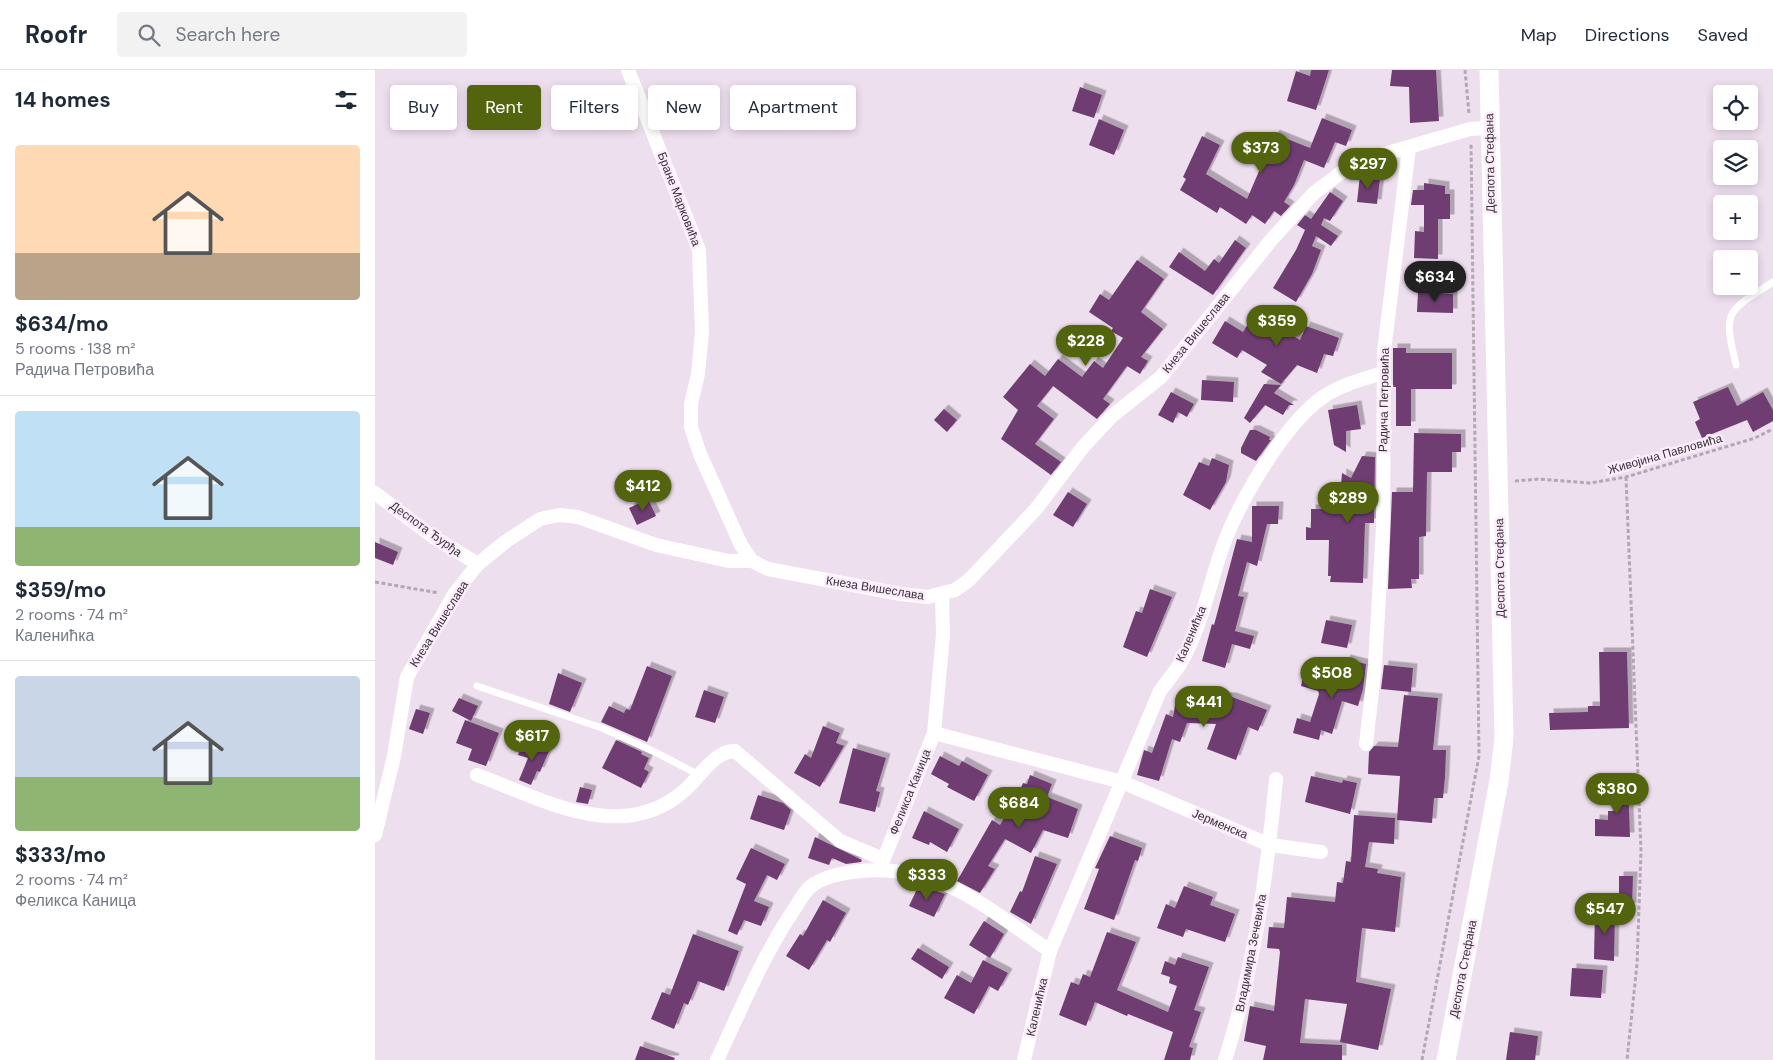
<!DOCTYPE html>
<meta charset="utf-8">
<style>
body{margin:0;font-family:"DM Sans",sans-serif;background:#f2f2f3;color:#1f2937;height:100vh;display:flex;flex-direction:column;font-size:19px;white-space:nowrap}
*{box-sizing:border-box;margin:0}
p{font-size:16px;color:#747a83}
.icon{flex:none;width:28px;height:28px;fill:none;stroke:currentColor;stroke-width:2;stroke-linecap:round;stroke-linejoin:round}
.map{position:relative;flex:1;overflow:hidden}
.details{display:flex;flex-direction:column;background:#fff;width:375px}
.details>*{flex:none}
.banner{position:absolute;left:15px;top:15px;width:475px;height:45px;display:flex;gap:10px}
.tools{position:absolute;left:1338px;top:15px;display:grid;gap:10px}
.tools a{display:grid;place-items:center;width:45px;height:45px;border-radius:5px;background:#fff;box-shadow:0 2px 8px #0003;font-size:25px}
.price{position:absolute;translate:-50% -42px;padding:0 11px;border-radius:18px;background:#52640e;color:#fff;font-size:16px;line-height:32px;filter:drop-shadow(0 1px 2px #0008)}
.price::after{content:'';position:absolute;left:50%;top:30px;width:15px;height:11px;margin-left:-8px;background:inherit;clip-path:polygon(0 0,100% 0,50% 100%)}
.price.active{background:#222;color:#fff}
ul{padding:0;list-style:none}
li{display:grid;align-content:center;gap:10px;height:265px;padding:0 15px}
li+li{border-top:1px solid #e0e1e3}
li span{display:grid;place-items:center;height:155px;border-radius:5px;color:#555}
li>.icon{margin-inline-start:auto}
span .icon{width:90px;height:90px;fill:#fffc;stroke-width:1}
li b{font-size:21px}
h2{display:flex;justify-content:space-between;align-items:center;height:60px;padding:0 15px;font-size:21px}
.pill{padding:0 18px;border-radius:5px;background:#fff;box-shadow:0 2px 8px #0003;font-size:18px;line-height:45px}
.pill.active{background:#52640e;color:#fff}
header{display:flex;align-items:center;gap:30px;box-sizing:border-box;height:70px;padding:0 25px;background:#fff;border-bottom:1px solid #e0e1e3}
header strong{font-size:24px}
nav{display:flex;gap:28px;margin-inline-start:auto;font-size:18px}
.search{width:350px;height:45px;background:#f2f2f3;display:flex;align-items:center;gap:12px;box-sizing:border-box;padding:0 18px;border-radius:5px;color:#747a83;font-size:19px}
main{display:flex;flex:1;min-height:0}
.map>svg:first-child{display:block}
.building{fill:#703c73;filter:url(#shadow)}
.lines{fill:none;stroke-linecap:round;stroke-linejoin:round}
.path{stroke:#b3a7b3;stroke-width:3;stroke-dasharray:4 2.5;stroke-linecap:butt}
.lane{stroke:#fff;stroke-width:7}
.street{stroke:#fff;stroke-width:14}
.secondary{stroke:#fff;stroke-width:19}
.labels{text-anchor:middle;dominant-baseline:central;stroke-width:5;stroke-linejoin:round;paint-order:stroke}
.street-label{font-size:12px;fill:#383238;stroke:#fcecfc}
</style>
<header>
<strong>Roofr</strong>
<div class="search"><svg class="icon" aria-label="search" viewBox="0 0 24 24"><circle cx="10" cy="10" r="6"/><path d="M15 15l6 6"/></svg>Search here</div>
<nav><a>Map</a><a>Directions</a><a>Saved</a></nav>
</header>
<main>
<section class="details">
<h2>14 homes<svg class="icon" aria-label="filters" viewBox="0 0 24 24"><path d="M4 7h16M4 17h16"/><circle cx="9" cy="7" r="2"/><circle cx="15" cy="17" r="2"/></svg></h2>
<ul>
<li><span style="background:linear-gradient(#ffd9b3 70%,#b9a48a 0)"><svg class="icon" aria-label="home" viewBox="0 0 24 24"><path d="M3 11l9-7 9 7M6 9v11h12V9"/></svg></span><div><b>$634/mo</b><p>5 rooms · 138 m²</p><p>Радича Петровића</p></div></li>
<li><span style="background:linear-gradient(#bfe0f5 75%,#8fb573 0)"><svg class="icon" aria-label="home" viewBox="0 0 24 24"><path d="M3 11l9-7 9 7M6 9v11h12V9"/></svg></span><div><b>$359/mo</b><p>2 rooms · 74 m²</p><p>Каленићка</p></div></li>
<li><span style="background:linear-gradient(#c9d6e8 65%,#8fb573 0)"><svg class="icon" aria-label="home" viewBox="0 0 24 24"><path d="M3 11l9-7 9 7M6 9v11h12V9"/></svg></span><div><b>$333/mo</b><p>2 rooms · 74 m²</p><p>Феликса Каница</p></div></li>
</ul>
</section>
<div class="map">
<svg width="1398" height="990" viewBox="0 0 1398 990">
<defs>
<filter id="shadow"><feDropShadow dx="4.5" dy="-4.5" stdDeviation="0" flood-color="#0004"/></filter>
</defs>
<rect width="100%" height="100%" fill="#eedfee"/>
<g class="building">
<path d="M936 0H954L941 40 912 31 921 1 935 6Z"/>
<path d="M1017 0H1061L1064 51 1035 53 1034 17 1015 16Z"/>
<path d="M705 17 727 25 719 48 697 41Z"/>
<path d="M947 48 977 60 971 76 960 72 949 98 929 90 919 115 909 132 915 136 906 146 899 141 890 154 877 145 871 154 845 137 842 143 805 120 811 109 808 107 827 66 845 75 831 104 872 129 900 64 935 78Z"/>
<path d="M724 49 749 60 739 85 714 75Z"/>
<path d="M985 105 1005 108 1002 134 982 132Z"/>
<path d="M1049 113 1070 116V124H1075V149H1063V189L1039 188 1040 161 1049 162V135H1036L1038 120H1049Z"/>
<path d="M955 122 968 131 955 151 949 148 946 155 963 166 956 176 941 166 937 176 946 180 937 204 921 232 898 218 921 180 930 160 922 155 930 145 936 149Z"/>
<path d="M860 170 871 178 838 225 794 197 804 182 830 201 839 189 844 193Z"/>
<path d="M762 190 789 209 766 242 788 259 766 287 773 291 765 304 752 296 728 329 735 334 722 349 678 316 662 336 679 349 660 374 686 392 676 405 626 369 643 340 628 327 655 294 670 306 683 289 707 307 719 291 728 298 748 268 736 261 738 258 714 242 725 224 734 230Z"/>
<path d="M1043 221 1078 224V243L1042 242Z"/>
<path d="M880 243 925 270 931 256 964 268 958 286 949 284 942 303 922 295 906 314 886 302 892 295 867 280 862 288 837 273 850 251 868 262Z"/>
<path d="M1018 278H1031V283H1077V319H1036V356H1021V317H1018Z"/>
<path d="M827 310 859 312 858 332 826 330Z"/>
<path d="M889 314 906 315 899 323 919 335H914L908 345 890 335 875 353 869 348Z"/>
<path d="M1353 317 1362 336 1388 322 1398 340V351L1378 362 1372 350 1327 368 1320 352 1325 349 1318 332Z"/>
<path d="M796 322 819 334 812 347 803 342 798 353 783 345Z"/>
<path d="M982 335 986 359 971 361V382L959 375 953 340Z"/>
<path d="M569 339 582 350 572 362 559 350Z"/>
<path d="M875 360H881L895 367 894 370H896L881 391 866 383V378Z"/>
<path d="M1039 363 1086 364V382H1077V402H1052L1051 466 1044 467V509H1036L1037 518 1013 519 1017 422H1038Z"/>
<path d="M987 386 1000 387 999 453H990L988 513 955 512 956 506H953L954 470H931V457L936 458V439H964L967 403 976 408Z"/>
<path d="M837 388 854 395 851 412 835 440 808 425 824 392 834 396Z"/>
<path d="M693 422 712 434 698 457 678 445Z"/>
<path d="M273 429 281 446 262 455 254 438Z"/>
<path d="M877 436H904L903 454H892L882 496 872 492 863 526 869 527 860 561 879 566 875 579 857 574 850 598 827 591 837 554 839 555 862 469 877 472Z"/>
<path d="M0 472 23 482 18 495 0 488Z"/>
<path d="M775 519 797 527 772 587 748 577 761 541 767 543Z"/>
<path d="M951 550 977 555 972 578 946 573Z"/>
<path d="M1224 582H1252L1254 658 1175 660 1174 643 1213 642V636H1225Z"/>
<path d="M971 589 991 594 988 619 983 636 967 631 957 664 946 660 944 670 918 663 922 648 935 652 944 624 943 621 926 616 929 603 965 614Z"/>
<path d="M1009 595 1038 598 1036 622 1006 619Z"/>
<path d="M272 596 297 606 272 672 226 652 234 636 249 643 251 639 255 640Z"/>
<path d="M183 603 207 613 195 642 174 634Z"/>
<path d="M329 620 349 627 340 653 320 647Z"/>
<path d="M802 624 826 629V626L857 627 892 640 883 661 873 657 861 690 832 679 841 654 812 653 805 672 797 669 784 711 762 705 769 680 777 683 791 644 798 647Z"/>
<path d="M1029 625 1063 628 1058 680H1071L1070 707 1068 728H1059L1057 753 1022 750 1025 706 993 704 994 682 999 676 1023 677Z"/>
<path d="M84 628 103 636 96 651 77 641Z"/>
<path d="M41 639 55 643 48 664 34 659Z"/>
<path d="M90 650 124 663 111 696 93 690 97 679 81 673Z"/>
<path d="M448 656 465 663 461 673 469 676 445 717 419 703 430 684 436 688Z"/>
<path d="M241 670 267 682 266 684 274 688 269 699 274 702 266 718 227 698Z"/>
<path d="M147 673 174 681 165 702 162 701 156 715 144 710 153 688 143 685Z"/>
<path d="M478 678 511 688 501 721 505 722 500 742 464 733Z"/>
<path d="M565 686 584 696 587 691 613 705 599 731 572 717 574 714 556 704Z"/>
<path d="M655 705 677 714 672 727 703 739 693 768 668 760 656 783 630 769 613 796 620 799 605 823 582 811 617 750 625 755 636 735 638 737 648 713 652 714Z"/>
<path d="M936 706 967 713 968 710 982 713 975 744 930 732Z"/>
<path d="M1239 711H1253L1255 767 1220 766V749L1233 750V741H1239Z"/>
<path d="M205 717 217 720 213 734 201 732Z"/>
<path d="M383 725 408 733 416 740 409 760 375 749Z"/>
<path d="M549 741 584 759 572 782 555 772 554 775 537 768Z"/>
<path d="M979 745 1020 748 1019 774 994 772 990 797 1003 799 1002 803 1026 807 1020 862 987 858 981 912 1016 919 1003 980 965 972 972 934 930 929 925 973 967 975V990H888L891 976 869 971 875 936 899 941 905 882 904 879 892 878 894 857 909 858 912 827 960 832 962 812 968 813 971 791 976 792Z"/>
<path d="M735 766 767 778 763 791 760 790 739 850 709 839 724 799 720 798Z"/>
<path d="M440 767 487 790 486 792 471 794 457 788 454 795 433 788Z"/>
<path d="M376 778 410 794 402 810 392 805 379 831 394 837 386 856 369 850 362 865 353 861 371 814 361 809Z"/>
<path d="M660 786 682 794 656 854 635 842 645 821 647 822Z"/>
<path d="M1244 806H1258L1257 837 1244 836Z"/>
<path d="M544 815 570 824 559 847 534 836Z"/>
<path d="M809 816 838 827 835 835 860 844 850 872 811 859 808 867 782 858 791 834 800 838Z"/>
<path d="M448 830 471 843 455 872 452 870 434 900 411 886 425 864 428 866Z"/>
<path d="M1220 839 1240 840 1239 891 1219 889Z"/>
<path d="M609 851 629 864 615 888 594 875Z"/>
<path d="M732 862 761 872 742 920 793 942 802 916 794 913 795 907 786 904 790 891 800 895 803 887 834 897 819 940 826 942 814 977 818 978 815 990H789L798 962 753 944 752 946 720 932 711 956 684 945 696 912 704 915 708 904 715 907Z"/>
<path d="M318 864 364 881 349 921 323 911 313 935 309 933 299 959 276 949 287 922 295 925Z"/>
<path d="M543 878 574 897 567 909 536 889Z"/>
<path d="M608 890 633 903 623 921 614 916 599 944 569 928 582 905 596 913Z"/>
<path d="M1197 898 1228 900 1226 928 1195 926Z"/>
<path d="M1135 962 1163 966 1160 990H1131Z"/>
<path d="M265 976 300 988 299 990H260Z"/>
</g>
<g class="lines">
<g class="path">
<path d="M1090 0 1094 44"/>
<path d="M1251 407 1266 781 1262 894 1252 990"/>
<path d="M1140 411 1164 409 1215 413 1251 407 1380 368 1398 359"/>
<path d="M0 512 64 523"/>
<path d="M1047 990 1104 686 1096 73"/>
</g>
<g class="lane">
<path d="M1361 295C1348 240 1351 242 1398 212"/>
<path d="M102 616 227 658 282 683 324 705"/>
</g>
<g class="street">
<path d="M253 0 324 180 327 262 323 304 316 334V357L325 384 366 475 377 491"/>
<path d="M0 423 57 466 103 494"/>
<path d="M559 663 747 712 895 775 946 782"/>
<path d="M991 674 1000 595 1008 457 1009 281 1034 78"/>
<path d="M102 705C167 729 248 776 310 720 324 708 340 680 360 681L465 771 508 789"/>
<path d="M0 765 19 686 32 607 80 523 103 494 130 472 165 449 184 445 203 447 281 475 354 491H377L393 499 526 524 553 527 580 520 594 510 661 439 708 377 737 346 786 307 897 169 939 123 972 98 985 91 1095 59 1114 58"/>
<path d="M506 796 559 663 568 565 567 524"/>
<path d="M342 990C366 939 388 885 420 838 424 832 429 822 435 817 449 806 467 803 485 801 566 794 612 838 675 881"/>
<path d="M649 990 675 881 785 621C792 612 799 603 805 594 826 559 834 515 848 476 864 432 909 354 948 327 965 315 988 309 1008 303"/>
<path d="M850 990C879 899 892 805 901 709"/>
</g>
<path class="secondary" d="M1071 990 1124 711 1129 668 1114 0"/>
</g>
<g class="labels">
<g class="street-label">
<text transform="translate(1115 93) rotate(-91)">Деспота Стефана</text>
<text transform="translate(304 129) rotate(69)">Бране Марковића</text>
<text transform="translate(821 263) rotate(-51)">Кнеза Вишеслава</text>
<text transform="translate(1009 330) rotate(-89)">Радича Петровића</text>
<text transform="translate(1290 384) rotate(-16)">Живојина Павловића</text>
<text transform="translate(51 459) rotate(36)">Деспота Ђурђа</text>
<text transform="translate(1125 498) rotate(-91)">Деспота Стефана</text>
<text transform="translate(500 518) rotate(9)">Кнеза Вишеслава</text>
<text transform="translate(64 554) rotate(-58)">Кнеза Вишеслава</text>
<text transform="translate(816 564) rotate(-67)">Каленићка</text>
<text transform="translate(535 722) rotate(-68)">Феликса Каница</text>
<text transform="translate(845 754) rotate(23)">Јерменска</text>
<text transform="translate(876 883) rotate(-79)">Владимира Зечевића</text>
<text transform="translate(1088 899) rotate(-79)">Деспота Стефана</text>
<text transform="translate(662 937) rotate(-77)">Каленићка</text>
</g>
</g>
</svg>
<div class="tools">
<a><svg class="icon" aria-label="locate" viewBox="0 0 24 24"><circle cx="12" cy="12" r="6"/><path d="M12 2v4M12 18v4M2 12h4M18 12h4"/></svg></a>
<a><svg class="icon" aria-label="layers" viewBox="0 0 24 24"><path d="M12 4l9 5-9 5-9-5zM3 14l9 5 9-5"/></svg></a>
<a>+</a>
<a>−</a>
</div>
<b class="price" style="left:886px;top:104px">$373</b>
<b class="price" style="left:993px;top:120px">$297</b>
<b class="price active" style="left:1060px;top:233px">$634</b>
<b class="price" style="left:902px;top:277px">$359</b>
<b class="price" style="left:711px;top:297px">$228</b>
<b class="price" style="left:268px;top:442px">$412</b>
<b class="price" style="left:973px;top:454px">$289</b>
<b class="price" style="left:957px;top:629px">$508</b>
<b class="price" style="left:829px;top:658px">$441</b>
<b class="price" style="left:157px;top:692px">$617</b>
<b class="price" style="left:1242px;top:745px">$380</b>
<b class="price" style="left:644px;top:759px">$684</b>
<b class="price" style="left:552px;top:831px">$333</b>
<b class="price" style="left:1230px;top:865px">$547</b>
<div class="banner">
<a class="pill">Buy</a>
<a class="pill active">Rent</a>
<a class="pill">Filters</a>
<a class="pill">New</a>
<a class="pill">Apartment</a>
</div>
</div>
</main>
